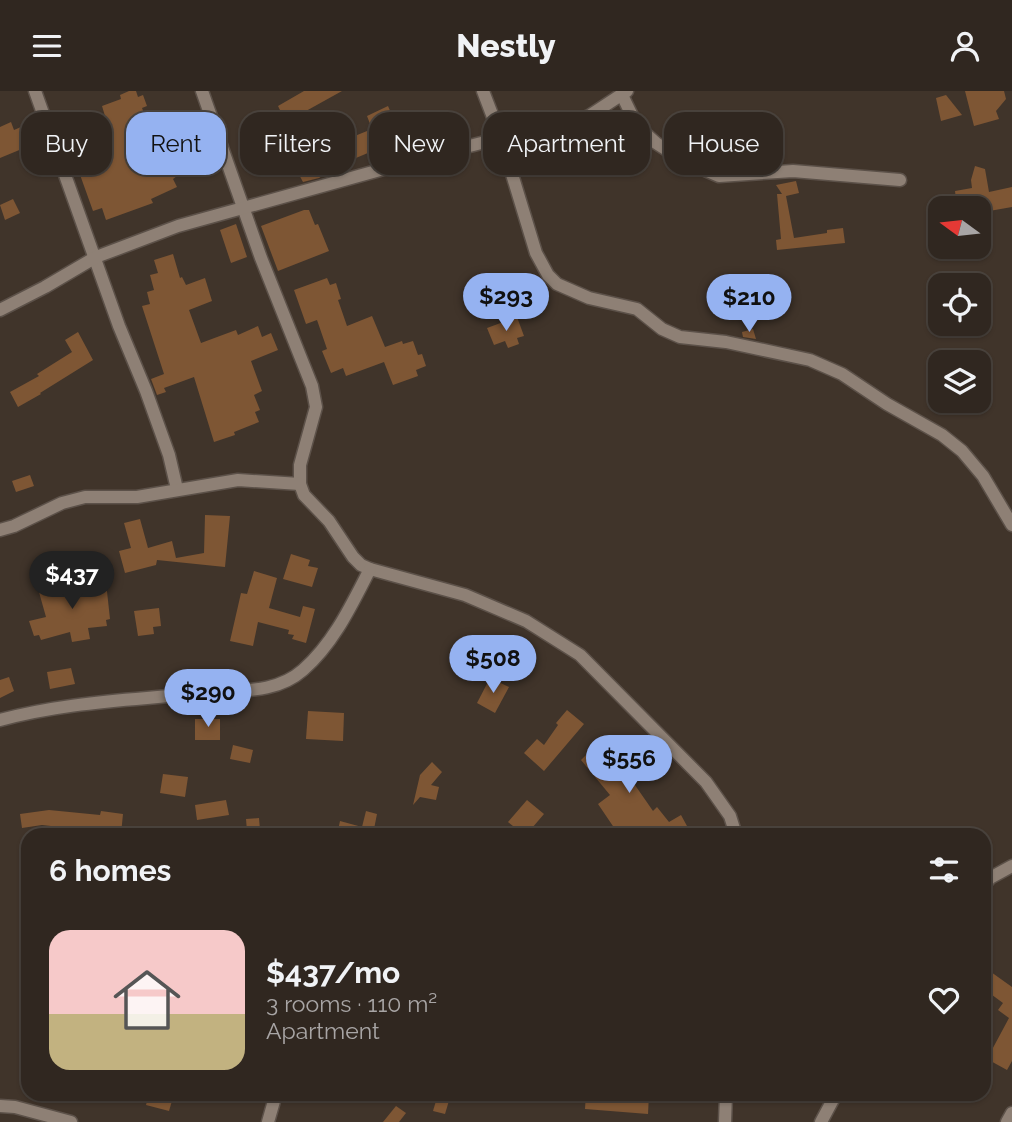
<!DOCTYPE html>
<meta charset="utf-8">
<style>
body{margin:0;font-family:Raleway,sans-serif;background:#382f29;color:#f1f3f6;height:100vh;display:flex;flex-direction:column;font-size:26px;white-space:nowrap}
*{box-sizing:border-box;margin:0}
p{font-size:23px;color:#a8a5a5}
.icon{flex:none;width:38px;height:38px;fill:none;stroke:currentColor;stroke-width:2;stroke-linecap:round;stroke-linejoin:round}
.map{position:relative;flex:1;overflow:hidden}
.sheet{position:absolute;left:21px;top:737px;width:970px;height:273px;display:flex;flex-direction:column;background:#302720;border-radius:21px;box-shadow:0 2px 5px #0004,0 0 0 2px #4b443e}
.sheet>*{flex:none}
.guide{position:absolute;left:21px;top:21px;width:971px;height:63px;display:flex;gap:14px}
.needle{width:46px;rotate:285deg}
.tools{position:absolute;left:928px;top:105px;display:grid;gap:14px}
.tools a{display:grid;place-items:center;width:63px;height:63px;border-radius:14px;background:#302720;box-shadow:0 2px 5px #0004,0 0 0 2px #4b443e;font-size:35px}
.price{position:absolute;translate:-50% -60px;padding:0 16px;border-radius:24px;background:#95b2f1;color:#111;font-size:23px;line-height:46px;filter:drop-shadow(0 2px 4px #0008)}
.price::after{content:'';position:absolute;left:50%;top:42px;width:21px;height:16px;margin-left:-10px;background:inherit;clip-path:polygon(0 0,100% 0,50% 100%)}
.price.active{background:#222;color:#fff}
ul{padding:0;list-style:none}
li{display:flex;align-items:center;gap:21px;height:175px;padding:0 28px}
li+li{border-top:2px solid #4b443e}
li span{display:grid;place-items:center;flex:none;width:196px;height:140px;border-radius:21px;color:#555}
li>.icon{margin-inline-start:auto}
span .icon{width:84px;height:84px;fill:#fffc;stroke-width:1}
li b{font-size:30px}
h2{display:flex;justify-content:space-between;align-items:center;height:84px;padding:0 28px;font-size:30px}
.tag{padding:0 24px;border-radius:21px;background:#302720;box-shadow:0 2px 5px #0004,0 0 0 2px #4b443e;font-size:24px;line-height:63px}
.tag.active{background:#95b2f1;color:#111}
header{display:flex;justify-content:space-between;align-items:center;height:91px;padding:0 28px;background:#302720;font-size:32px;font-weight:800}
.map>svg:first-child{display:block}
.building{fill:#7e5634}
.lines{fill:none;stroke-linecap:round;stroke-linejoin:round}
.street-casing{stroke:#5c5149;stroke-width:15}
.street{stroke:#8e8075;stroke-width:12}
</style>
<header><svg class="icon" aria-label="menu" viewBox="0 0 24 24"><path d="M4 6h16M4 12h16M4 18h16"/></svg>Nestly<svg class="icon" aria-label="person" viewBox="0 0 24 24"><circle cx="12" cy="8" r="4"/><path d="M4 21q1-7 8-7t8 7"/></svg></header>
<div class="map">
<svg width="1012" height="1031" viewBox="0 0 1012 1031">
<rect width="100%" height="100%" fill="#40342a"/>
<g class="building">
<path d="M129 0H136L138 6 143 4 147 15 142 17 146 27 125 35 138 67 170 53 176 67 170 70 177 85 173 88 177 96 151 108 153 112 106 129 102 117 93 120 74 67 96 59 86 32 105 25 102 15 121 8 120 4Z"/>
<path d="M304 0H342L297 25 296 23 285 29 278 15Z"/>
<path d="M965 0H1004L1006 8 996 20 999 28 974 35Z"/>
<path d="M946 4 962 24 941 30 936 7Z"/>
<path d="M388 15 401 45 374 57 375 59 344 72 319 87 303 91 296 78 291 81 285 70 333 48 335 53 372 38 367 25Z"/>
<path d="M763 23 766 57 762 58 763 72 735 75 732 43 709 45 707 28Z"/>
<path d="M11 31 14 39 21 36 29 55 0 67V36Z"/>
<path d="M975 75 985 78 989 101 1012 96V116L978 122V117H957L955 100 972 97 971 89Z"/>
<path d="M796 90 799 102 786 105 794 147 827 142V139L843 137 845 152 777 159 776 149 781 148 777 103H782L776 94Z"/>
<path d="M13 108 20 122 5 129 0 114Z"/>
<path d="M304 119H309L315 134 318 133 329 160 278 180 261 135Z"/>
<path d="M236 133 247 166 231 172 220 139Z"/>
<path d="M173 163 180 187 182 186 186 194 205 187 212 210 189 219 201 252 236 239 238 244 258 235 262 246 271 242 278 259 251 270 262 300 254 304 260 319 255 321 259 331 234 341 235 344 214 351 194 286 164 297 166 301 157 304 151 288 164 283 142 215 150 213 147 201 154 199 150 184 158 182 154 169Z"/>
<path d="M327 187 330 194 336 192 341 208 338 209 347 235 372 225 385 256 402 250 403 253 413 250 418 264 422 263 426 275 416 279 418 285 393 294 384 271 346 285 343 277 331 282 322 260 327 258 317 229 306 233 294 199Z"/>
<path d="M517 226 524 245 517 247 519 253 508 257 505 250 494 254 487 237Z"/>
<path d="M753 238 756 248 743 246 742 241Z"/>
<path d="M78 241 93 269 40 302 41 303 18 316 10 301 39 285 37 283 72 261 65 249Z"/>
<path d="M30 384 34 395 16 401 12 390Z"/>
<path d="M205 424 230 425 225 476 157 469 156 474 125 482 119 460 131 457 124 432 140 428 148 457 172 450 176 467 204 462Z"/>
<path d="M291 463 310 469 308 475 318 477 312 496 283 488Z"/>
<path d="M254 480 277 487 269 517 300 526 303 515 315 518 306 552 292 548 294 544 288 543 289 539 258 531 253 555 230 550 241 502 247 503Z"/>
<path d="M105 482 110 528 106 529 107 535 88 537 90 548 72 551 70 541 41 549 39 544 34 545 29 530 46 526 37 494 58 488 63 506 95 501 90 487Z"/>
<path d="M159 517 161 535 153 536 154 543 138 545 134 520Z"/>
<path d="M71 577 75 593 50 598 47 581Z"/>
<path d="M9 586 14 600 0 607V589Z"/>
<path d="M490 587 509 596 495 622 477 612Z"/>
<path d="M567 619 584 633 544 680 524 662 537 648 544 654 558 634 556 632Z"/>
<path d="M308 620 344 622 343 650 306 648Z"/>
<rect x="195" y="628" width="25" height="21"/>
<path d="M641 649 654 665 628 684 653 720 657 716 669 731 681 724 687 735 677 741 680 744H619L598 713 610 704 581 669 595 655 611 672Z"/>
<path d="M233 654 253 659 250 672 230 668Z"/>
<path d="M432 671 442 681 431 694 439 696 436 709 420 706 413 714 420 684Z"/>
<path d="M163 683 188 686 185 706 160 702Z"/>
<path d="M226 709 229 724 197 729 195 714Z"/>
<path d="M527 709 544 723 526 744H524L508 731Z"/>
<path d="M49 719 100 724 101 720 123 723 121 743 42 734 22 737 20 723Z"/>
<path d="M366 720 377 723 374 738 377 739 376 744H337L340 730 362 736Z"/>
<path d="M259 727 260 739 247 740 246 728Z"/>
<path d="M984 876 1012 896V970L1007 979 987 968 1009 927 998 919 1003 912 984 898Z"/>
<path d="M149 1003H174L169 1020 146 1014Z"/>
<path d="M438 1003H451L445 1023 433 1020Z"/>
<path d="M586 1003H649L648 1023 585 1018Z"/>
<path d="M396 1015 406 1022 399 1031H383Z"/>
</g>
<g class="lines">
<defs>
<g id="street">
<path d="M35 0 119 235 146 300 169 364 177 398"/>
<path d="M202 0 261 167 312 295 316 316 300 374V393L304 404 329 430 353 466 361 474 370 478 465 504 526 530 580 564 706 691 730 725 736 744"/>
<path d="M483 0 501 47 536 162 548 184 557 193 589 207 637 218 662 238 680 246 726 251 810 269 842 283 887 313 942 344 962 360 983 385 1012 434"/>
<path d="M622 4 637 35 656 52 684 70 719 85 793 80 900 89"/>
<path d="M0 219 45 196 96 166 178 135 434 64 501 47 528 45 555 37 589 25 627 0"/>
<path d="M0 439 14 435 62 412 85 406H137L238 389 300 393"/>
<path d="M0 629C48 616 98 611 147 607 169 605 190 603 211 601 243 599 277 602 303 579 334 552 352 513 370 478"/>
<path d="M984 794 990 787 1012 775"/>
<path d="M0 1015 15 1016 71 1031"/>
<path d="M268 1031 276 1003"/>
<path d="M725 1031 726 1003"/>
<path d="M821 1031 836 1003"/>
<path d="M1007 1031 1012 1022"/>
</g>
</defs>
<use href="#street" class="street-casing"/>
<use href="#street" class="street"/>
</g>
</svg>
<div class="tools">
<a><svg class="needle" viewBox="-14 -14 28 28"><path d="M0-13l5 13h-10z" fill="#e53935"/><path d="M0 13l5-13h-10z" fill="#a8a5a5"/></svg></a>
<a><svg class="icon" aria-label="locate" viewBox="0 0 24 24"><circle cx="12" cy="12" r="6"/><path d="M12 2v4M12 18v4M2 12h4M18 12h4"/></svg></a>
<a><svg class="icon" aria-label="layers" viewBox="0 0 24 24"><path d="M12 4l9 5-9 5-9-5zM3 14l9 5 9-5"/></svg></a>
</div>
<b class="price" style="left:506px;top:242px">$293</b>
<b class="price" style="left:749px;top:243px">$210</b>
<b class="price active" style="left:72px;top:520px">$437</b>
<b class="price" style="left:493px;top:604px">$508</b>
<b class="price" style="left:208px;top:638px">$290</b>
<b class="price" style="left:629px;top:704px">$556</b>
<div class="guide">
<a class="tag">Buy</a>
<a class="tag active">Rent</a>
<a class="tag">Filters</a>
<a class="tag">New</a>
<a class="tag">Apartment</a>
<a class="tag">House</a>
</div>
<section class="sheet">
<h2>6 homes<svg class="icon" aria-label="filters" viewBox="0 0 24 24"><path d="M4 7h16M4 17h16"/><circle cx="9" cy="7" r="2"/><circle cx="15" cy="17" r="2"/></svg></h2>
<ul>
<li><span style="background:linear-gradient(#f6c9c9 60%,#c2b280 0)"><svg class="icon" aria-label="home" viewBox="0 0 24 24"><path d="M3 11l9-7 9 7M6 9v11h12V9"/></svg></span><div><b>$437/mo</b><p>3 rooms · 110 m²</p><p>Apartment</p></div><svg class="icon" aria-label="heart" viewBox="0 0 24 24"><path d="M12 20l-8-8c-3-5 5-10 8-4 3-6 11-1 8 4z"/></svg></li>
</ul>
</section>
</div>
